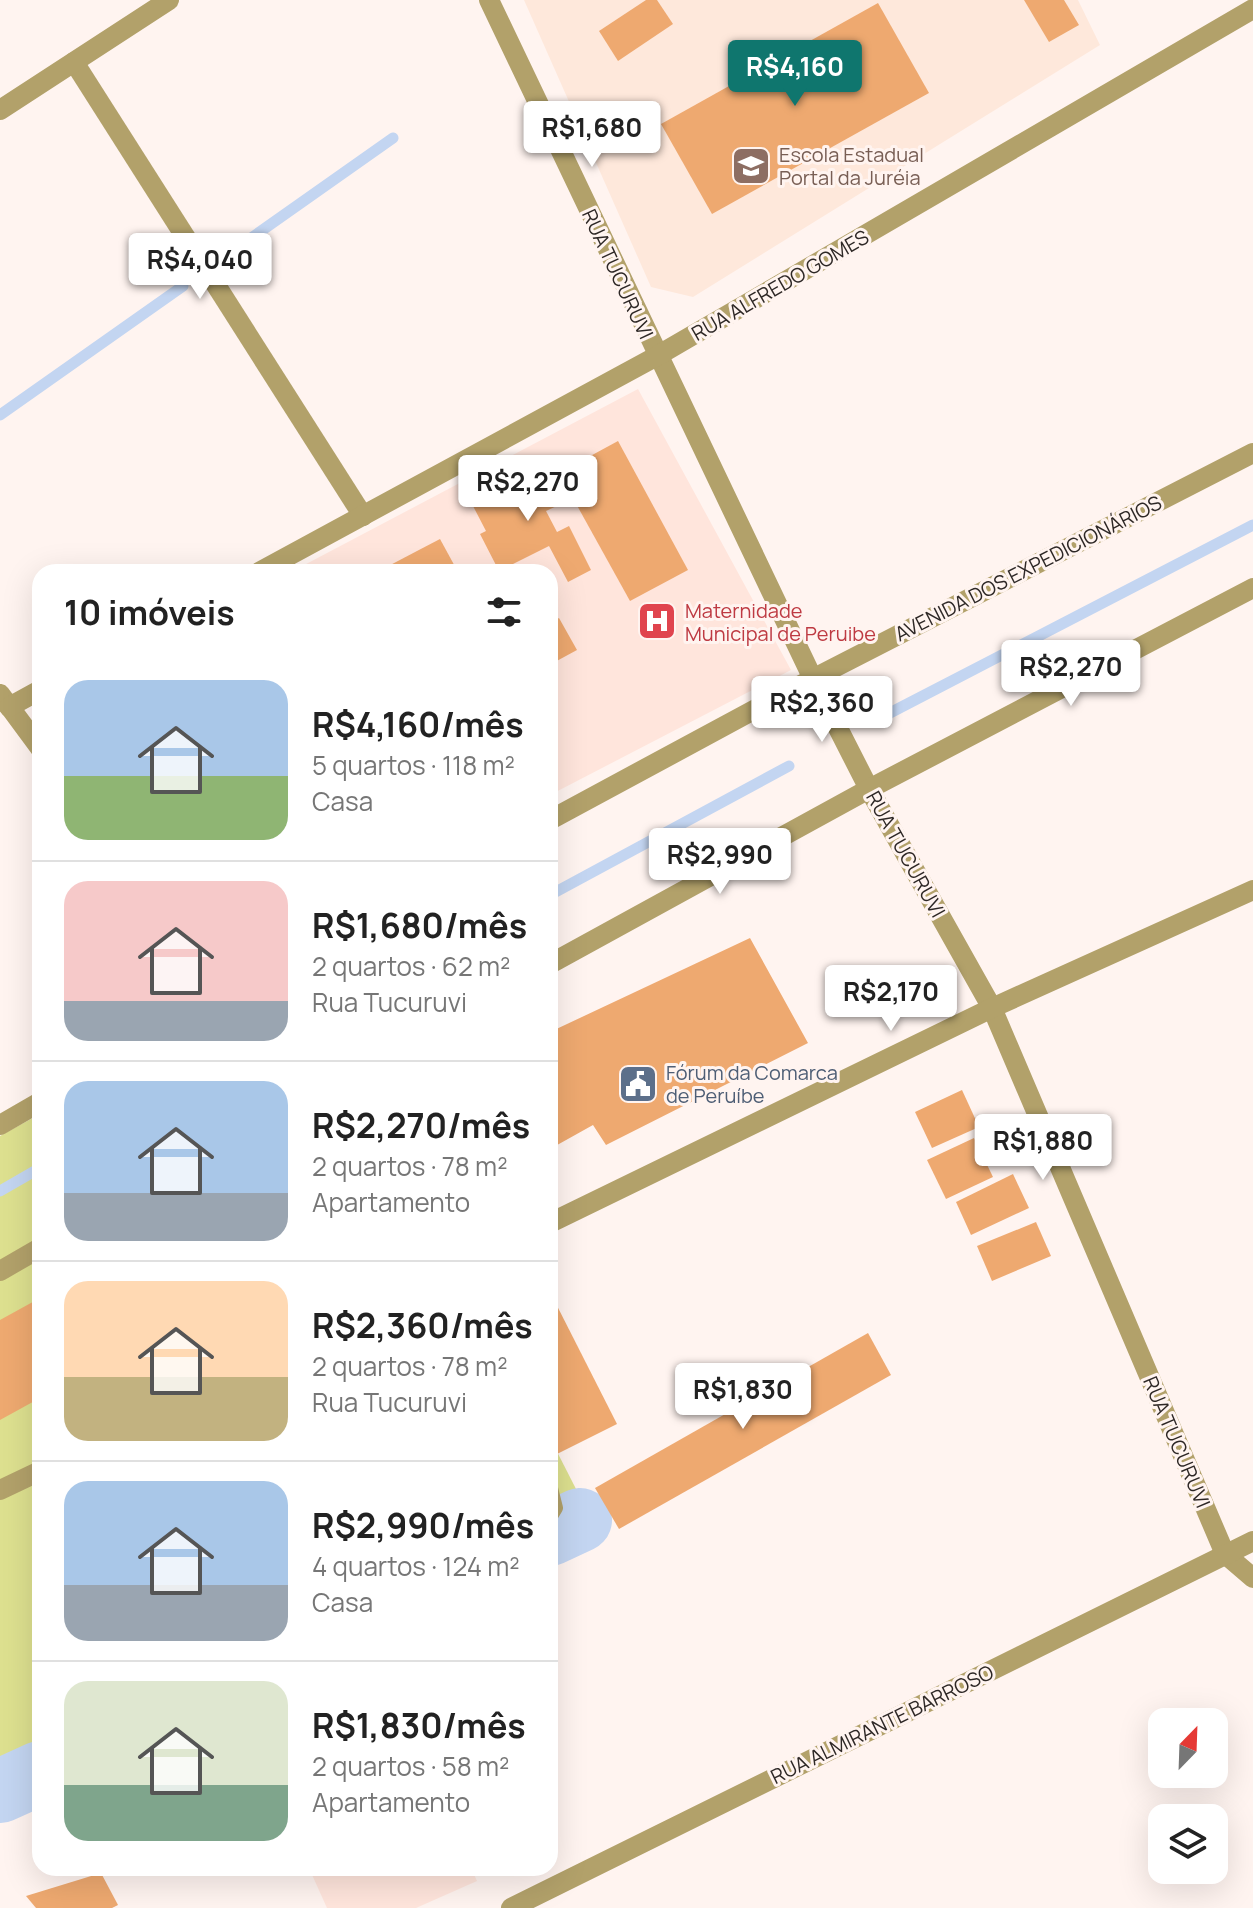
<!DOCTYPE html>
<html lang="pt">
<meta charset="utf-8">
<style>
body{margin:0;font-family:Manrope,sans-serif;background:#f2f2f2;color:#222;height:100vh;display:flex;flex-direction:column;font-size:30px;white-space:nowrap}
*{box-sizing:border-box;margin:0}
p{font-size:26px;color:#767676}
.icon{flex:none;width:44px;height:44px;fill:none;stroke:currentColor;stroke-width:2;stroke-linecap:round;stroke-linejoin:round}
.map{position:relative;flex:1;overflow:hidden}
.details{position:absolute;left:32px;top:564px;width:526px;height:1312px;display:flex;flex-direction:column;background:#fff;border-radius:24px;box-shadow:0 8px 32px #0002}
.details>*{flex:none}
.needle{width:52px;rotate:23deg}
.tools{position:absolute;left:1148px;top:1708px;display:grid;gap:16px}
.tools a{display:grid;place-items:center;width:80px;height:80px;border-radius:16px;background:#fff;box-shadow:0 8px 32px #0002;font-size:40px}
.price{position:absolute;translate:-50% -68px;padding:0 18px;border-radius:8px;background:#fff;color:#222;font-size:26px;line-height:52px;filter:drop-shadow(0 2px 4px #0008)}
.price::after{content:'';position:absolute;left:50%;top:48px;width:24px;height:18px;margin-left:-12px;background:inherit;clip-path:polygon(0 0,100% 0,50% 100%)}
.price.on{background:#0f766e;color:#fff}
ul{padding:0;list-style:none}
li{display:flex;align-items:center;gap:24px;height:200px;padding:0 32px}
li+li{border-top:2px solid #e0e0e0}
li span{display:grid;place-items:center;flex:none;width:224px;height:160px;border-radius:24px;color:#555}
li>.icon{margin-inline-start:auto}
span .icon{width:96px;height:96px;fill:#fffc;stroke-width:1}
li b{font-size:34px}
h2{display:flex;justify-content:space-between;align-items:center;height:96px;padding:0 32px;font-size:34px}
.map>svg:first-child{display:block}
.built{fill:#ffe5dc}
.education{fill:#fee8db}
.green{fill:#dde08f}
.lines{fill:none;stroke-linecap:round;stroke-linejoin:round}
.stream{stroke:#c3d5f1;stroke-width:11}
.river{stroke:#c3d5f1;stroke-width:64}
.building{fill:#eea970}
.service{stroke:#b2a16a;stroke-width:14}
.minor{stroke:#b2a16a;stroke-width:20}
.labels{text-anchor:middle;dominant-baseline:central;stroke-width:6;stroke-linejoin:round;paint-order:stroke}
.education-label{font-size:20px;fill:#785e54;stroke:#fff4f0;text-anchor:start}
.street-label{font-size:20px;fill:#2e2826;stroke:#fff4f0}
.health-label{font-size:20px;fill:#be3a42;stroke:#fff4f0;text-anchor:start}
.service-label{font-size:20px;fill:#4e5e75;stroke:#fff4f0;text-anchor:start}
</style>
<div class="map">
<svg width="1253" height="1908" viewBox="0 0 1253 1908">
<rect width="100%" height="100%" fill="#fff4f0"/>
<g class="built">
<path d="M638 389 791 670 550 795V572H291Z"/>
<path d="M309 1868H471L477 1881 416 1908H327Z"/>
</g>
<path class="education" d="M524 0H1078L1100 45 693 297 651 287Z"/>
<g class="green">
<path d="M40 1114V1775L0 1792V1136Z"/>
<path d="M550 1438 600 1536 550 1557Z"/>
</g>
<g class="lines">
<g class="stream">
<path d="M230 253 393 138"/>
<path d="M0 415 183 286"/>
<path d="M886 715 1253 525"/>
<path d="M550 895 789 766"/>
<path d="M0 1191 40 1168"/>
</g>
<g class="river">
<path d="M550 1534 580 1520"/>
<path d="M0 1791 40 1773"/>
</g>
</g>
<g class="building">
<path d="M646 0H657L673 24 618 61 599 31Z"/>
<path d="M1024 0H1064L1079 25 1049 42Z"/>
<path d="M878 3 929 93 712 214 661 124Z"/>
<path d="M618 441 688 570 630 601 559 473Z"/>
<path d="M526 459 535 478 546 473 561 504 546 511 557 532 569 526 591 570 568 582 549 546 499 571 480 534 486 531 473 506 510 487 502 471Z"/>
<path d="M440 539 458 572H377L417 551Z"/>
<path d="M559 618 577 650 553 663 550 623Z"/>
<path d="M750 938 808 1043 606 1145 593 1125 550 1149V1032Z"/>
<path d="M962 1090 979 1127 932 1148 915 1112Z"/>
<path d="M974 1138 993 1177 946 1199 927 1160Z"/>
<path d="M1013 1174 1029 1208 971 1235 956 1202Z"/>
<path d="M1036 1222 1051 1256 992 1281 977 1246Z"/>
<path d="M550 1292 617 1424 557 1454 550 1440Z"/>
<path d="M40 1298V1398L0 1420V1320Z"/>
<path d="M868 1333 891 1375 619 1529 595 1488Z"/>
<path d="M101 1873 118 1905 112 1908H36L26 1896Z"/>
</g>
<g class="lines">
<path class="service" d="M550 1484 556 1508 550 1518"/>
<g class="minor">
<path d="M489 0 813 679 869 789 992 1008 1225 1554 1253 1578"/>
<path d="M74 62 363 516"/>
<path d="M0 110 169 0"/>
<path d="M259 572 657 356 1253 9"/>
<path d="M0 694 40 748"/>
<path d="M9 707 40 690"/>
<path d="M550 820 789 691 1253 453"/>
<path d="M550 964 869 789 1253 588"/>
<path d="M0 1125 40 1102"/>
<path d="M550 1223 992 1008 1253 890"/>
<path d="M0 1271 40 1248"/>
<path d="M0 1490 40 1471"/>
<path d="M511 1908 1253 1541"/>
</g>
</g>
<defs>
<symbol id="school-square" viewBox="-11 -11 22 22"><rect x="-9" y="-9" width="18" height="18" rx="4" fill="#8d6e63" stroke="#fff4f0"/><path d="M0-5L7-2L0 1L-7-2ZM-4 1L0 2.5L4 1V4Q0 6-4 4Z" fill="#fff"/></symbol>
<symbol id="hospital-square" viewBox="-11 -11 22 22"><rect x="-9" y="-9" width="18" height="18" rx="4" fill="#e0444e" stroke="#fff4f0"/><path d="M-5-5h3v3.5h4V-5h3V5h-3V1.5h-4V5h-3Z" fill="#fff"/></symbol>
<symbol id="civic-square" viewBox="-11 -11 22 22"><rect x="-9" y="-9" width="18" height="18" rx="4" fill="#5c6f8a" stroke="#fff4f0"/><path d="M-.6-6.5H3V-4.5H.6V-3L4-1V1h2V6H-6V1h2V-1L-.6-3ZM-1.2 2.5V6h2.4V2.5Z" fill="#fff"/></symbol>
</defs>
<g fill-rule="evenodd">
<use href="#school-square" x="729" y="144" width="44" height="44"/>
<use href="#hospital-square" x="635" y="599" width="44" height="44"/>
<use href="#civic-square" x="616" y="1062" width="44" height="44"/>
</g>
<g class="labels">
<g class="education-label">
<text x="779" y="154">Escola Estadual<tspan x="779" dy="23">Portal da Juréia</tspan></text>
</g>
<g class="street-label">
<text transform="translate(618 274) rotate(65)">RUA TUCURUVI</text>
<text transform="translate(780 285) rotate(-30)">RUA ALFREDO GOMES</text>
<text transform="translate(1028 568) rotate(-27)">AVENIDA DOS EXPEDICIONÁRIOS</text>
<text transform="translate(906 854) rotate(61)">RUA TUCURUVI</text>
<text transform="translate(1177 1442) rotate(67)">RUA TUCURUVI</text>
<text transform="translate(882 1724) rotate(-26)">RUA ALMIRANTE BARROSO</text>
</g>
<g class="health-label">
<text x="685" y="610">Maternidade<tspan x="685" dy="23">Municipal de Peruibe</tspan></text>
</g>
<g class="service-label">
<text x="666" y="1072">Fórum da Comarca<tspan x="666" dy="23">de Peruíbe</tspan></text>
</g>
</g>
</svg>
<div class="tools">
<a><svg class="needle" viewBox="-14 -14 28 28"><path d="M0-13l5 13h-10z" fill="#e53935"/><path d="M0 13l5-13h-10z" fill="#767676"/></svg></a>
<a><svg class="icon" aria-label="layers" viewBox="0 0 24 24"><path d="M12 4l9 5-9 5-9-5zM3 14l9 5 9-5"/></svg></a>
</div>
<b class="price on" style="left:795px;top:108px">R$4,160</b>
<b class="price" style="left:592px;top:169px">R$1,680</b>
<b class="price" style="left:200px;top:301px">R$4,040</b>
<b class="price" style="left:528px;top:523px">R$2,270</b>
<b class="price" style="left:1071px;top:708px">R$2,270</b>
<b class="price" style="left:822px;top:744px">R$2,360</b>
<b class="price" style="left:720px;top:896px">R$2,990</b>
<b class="price" style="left:891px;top:1033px">R$2,170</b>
<b class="price" style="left:1043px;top:1182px">R$1,880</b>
<b class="price" style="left:743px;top:1431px">R$1,830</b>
<section class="details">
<h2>10 imóveis<svg class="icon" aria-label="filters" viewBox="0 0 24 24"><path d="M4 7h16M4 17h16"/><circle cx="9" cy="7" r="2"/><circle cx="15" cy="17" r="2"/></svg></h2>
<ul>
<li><span style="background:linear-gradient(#a9c7e8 60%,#8fb573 0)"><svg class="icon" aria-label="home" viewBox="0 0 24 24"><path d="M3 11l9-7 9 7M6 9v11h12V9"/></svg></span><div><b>R$4,160/mês</b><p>5 quartos · 118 m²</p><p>Casa</p></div></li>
<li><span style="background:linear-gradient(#f6c9c9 75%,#9aa5b1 0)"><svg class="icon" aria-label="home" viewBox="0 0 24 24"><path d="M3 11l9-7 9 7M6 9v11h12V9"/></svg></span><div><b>R$1,680/mês</b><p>2 quartos · 62 m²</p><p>Rua Tucuruvi</p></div></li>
<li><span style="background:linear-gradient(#a9c7e8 70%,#9aa5b1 0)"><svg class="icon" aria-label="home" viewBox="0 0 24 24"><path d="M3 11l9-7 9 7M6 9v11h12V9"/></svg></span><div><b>R$2,270/mês</b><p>2 quartos · 78 m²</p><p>Apartamento</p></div></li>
<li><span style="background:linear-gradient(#ffd9b3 60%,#c2b280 0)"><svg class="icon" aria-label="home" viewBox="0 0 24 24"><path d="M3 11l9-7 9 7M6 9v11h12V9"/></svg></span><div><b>R$2,360/mês</b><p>2 quartos · 78 m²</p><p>Rua Tucuruvi</p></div></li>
<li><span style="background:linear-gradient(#a9c7e8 65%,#9aa5b1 0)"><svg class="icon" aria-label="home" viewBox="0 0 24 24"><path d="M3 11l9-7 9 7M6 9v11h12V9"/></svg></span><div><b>R$2,990/mês</b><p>4 quartos · 124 m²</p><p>Casa</p></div></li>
<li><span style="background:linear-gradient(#dfe7d0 65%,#7fa58c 0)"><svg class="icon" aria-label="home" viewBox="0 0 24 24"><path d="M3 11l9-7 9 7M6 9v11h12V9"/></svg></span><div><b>R$1,830/mês</b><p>2 quartos · 58 m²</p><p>Apartamento</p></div></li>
</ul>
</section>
</div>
